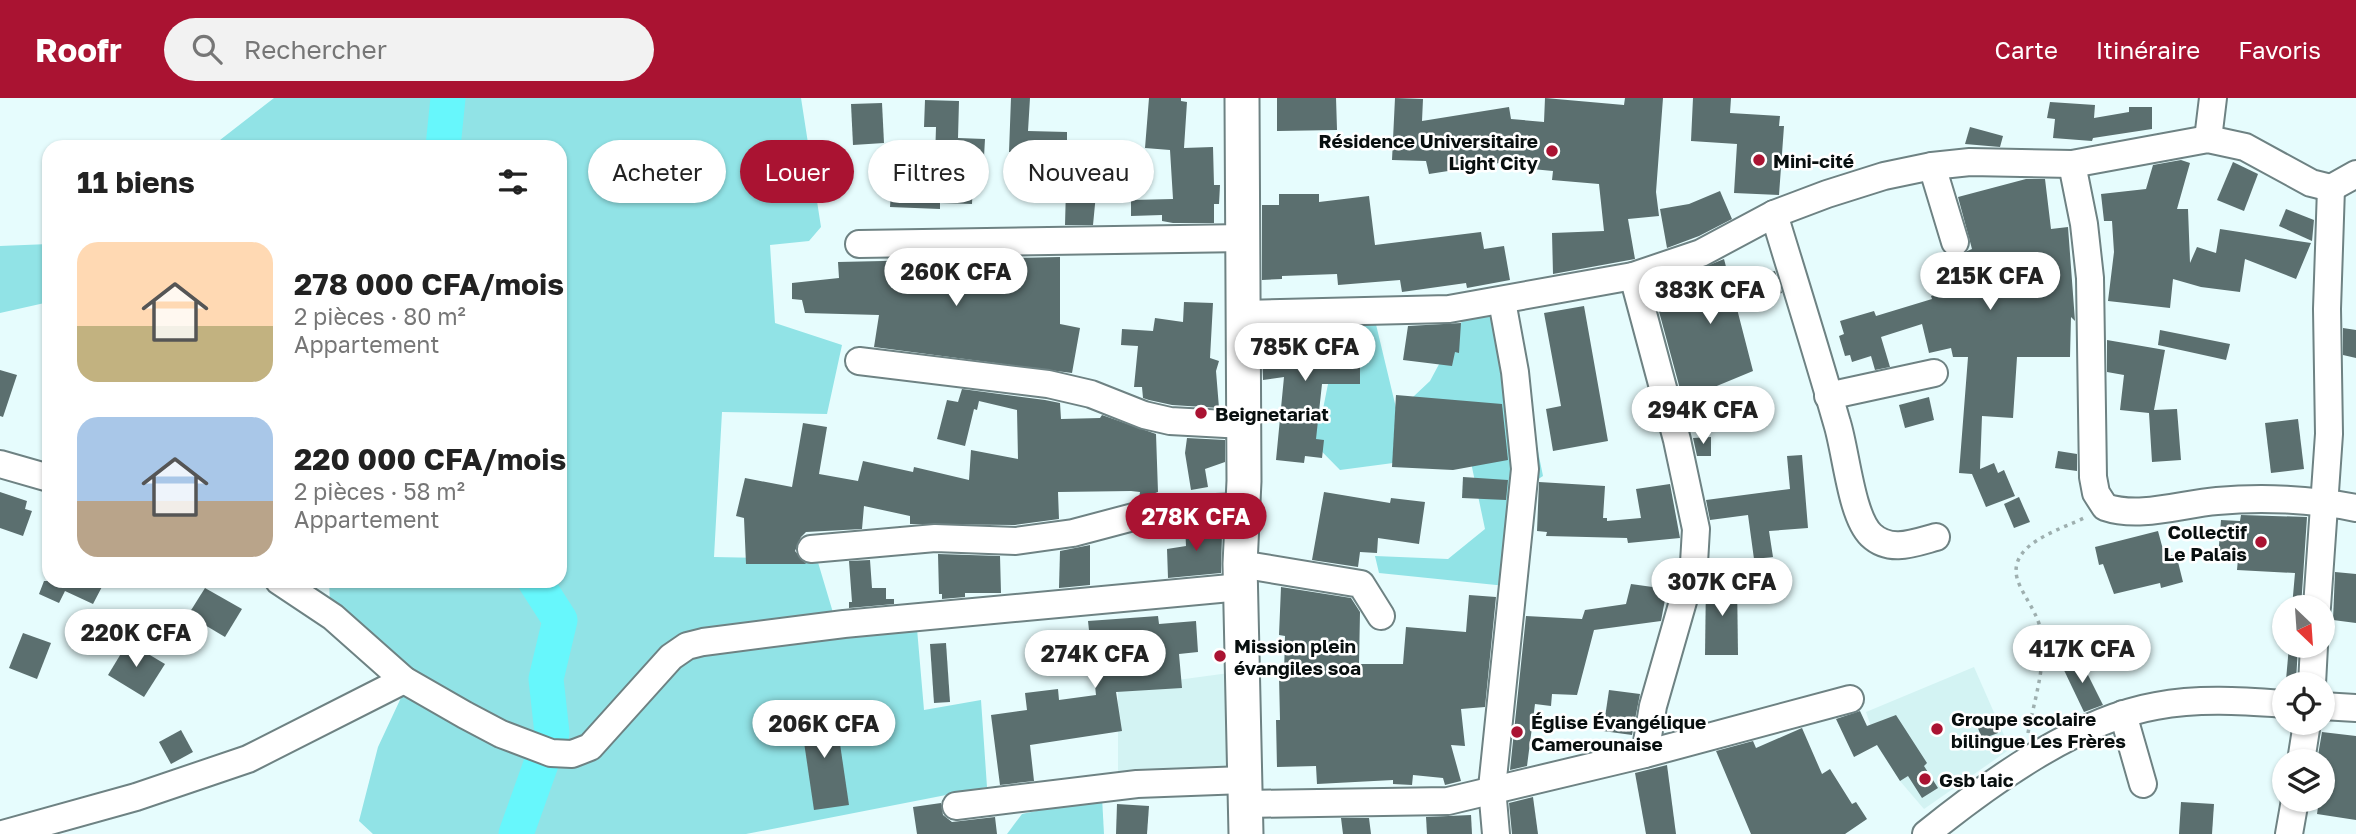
<!DOCTYPE html>
<html lang="fr">
<meta charset="utf-8">
<style>
body{margin:0;font-family:"Golos Text",sans-serif;background:#f2f2f2;color:#222;height:100vh;display:flex;flex-direction:column;font-size:26px;white-space:nowrap}
*{box-sizing:border-box;margin:0}
p{font-size:23px;color:#767676}
.icon{flex:none;width:38px;height:38px;fill:none;stroke:currentColor;stroke-width:2;stroke-linecap:round;stroke-linejoin:round}
.map{position:relative;flex:1;overflow:hidden}
.panel{position:absolute;left:42px;top:42px;width:525px;height:448px;display:flex;flex-direction:column;background:#fff;border-radius:21px;box-shadow:0 2px 5px #0004}
.panel>*{flex:none}
.guide{position:absolute;left:588px;top:42px;width:665px;height:63px;display:flex;gap:14px}
.needle{width:46px;rotate:155deg}
.tools{position:absolute;left:2272px;top:497px;display:grid;gap:14px}
.tools a{display:grid;place-items:center;width:63px;height:63px;border-radius:50%;background:#fff;box-shadow:0 2px 5px #0004;font-size:35px}
.price{position:absolute;translate:-50% -60px;padding:0 16px;border-radius:24px;background:#fff;color:#222;font-size:23px;line-height:46px;filter:drop-shadow(0 2px 4px #0008)}
.price::after{content:'';position:absolute;left:50%;top:42px;width:21px;height:16px;margin-left:-10px;background:inherit;clip-path:polygon(0 0,100% 0,50% 100%)}
.price.on{background:#aa1332;color:#fff}
ul{padding:0;list-style:none}
li{display:flex;align-items:center;gap:21px;height:175px;padding:0 35px}
li span{display:grid;place-items:center;flex:none;width:196px;height:140px;border-radius:21px;color:#555}
li>.icon{margin-inline-start:auto}
span .icon{width:84px;height:84px;fill:#fffc;stroke-width:1}
li b{font-size:30px}
h2{display:flex;justify-content:space-between;align-items:center;height:84px;padding:0 35px;font-size:30px}
.chip{padding:0 24px;border-radius:32px;background:#fff;box-shadow:0 2px 5px #0004;font-size:24px;line-height:63px}
.chip.on{background:#aa1332;color:#fff}
header{display:flex;align-items:center;gap:42px;box-sizing:border-box;height:98px;padding:0 35px;background:#aa1332;color:#fff}
header strong{font-size:33px}
nav{display:flex;gap:38px;margin-inline-start:auto;font-size:24px}
.search{width:490px;height:63px;background:#f2f2f2;display:flex;align-items:center;gap:18px;box-sizing:border-box;padding:0 24px;border-radius:38px;color:#767676;font-size:26px}
.map>svg:first-child{display:block}
.built{fill:#d3f3f3}
.green{fill:#91e3e6}
.lines{fill:none;stroke-linecap:round;stroke-linejoin:round}
.river{stroke:#67f7fc;stroke-width:35}
.building{fill:#5b6f6f}
.minor-casing{stroke:#6e8283;stroke-width:30}
.major-casing{stroke:#6e8283;stroke-width:37}
.path{stroke:#9eafaf;stroke-width:3.5;stroke-dasharray:3.5 5;stroke-linecap:butt}
.minor{stroke:#fff;stroke-width:26}
.major{stroke:#fff;stroke-width:33}
.poi-dot{fill:#aa1332;stroke:#fff;stroke-width:2.5}
.labels{text-anchor:middle;dominant-baseline:central;stroke-width:5;stroke-linejoin:round;paint-order:stroke}
.poi-label{font-size:19px;font-weight:bold;fill:#080f0f;stroke:#fff;text-anchor:start}
</style>
<header>
<strong>Roofr</strong>
<div class="search"><svg class="icon" aria-label="search" viewBox="0 0 24 24"><circle cx="10" cy="10" r="6"/><path d="M15 15l6 6"/></svg>Rechercher</div>
<nav><a>Carte</a><a>Itinéraire</a><a>Favoris</a></nav>
</header>
<div class="map">
<svg width="2356" height="736" viewBox="0 0 2356 736">
<rect width="100%" height="100%" fill="#e6fcfd"/>
<g class="built">
<path d="M1974 569 2010 651 1924 711 1900 683 1878 649 1866 614Z"/>
<path d="M1229 575 1233 679 1118 678V590Z"/>
</g>
<g class="green">
<path d="M274 0H801L821 129 809 143 770 147 775 225 842 247 827 316 722 314 714 459 817 461 837 528 916 519 924 612 981 602 987 689 746 736H373L359 723 378 649 413 574 330 506 329 483H560V49H211Z"/>
<path d="M49 146V204L0 215V148Z"/>
<path d="M1468 212H1491L1528 304 1543 378 1512 398 1506 488 1379 475 1375 458 1448 461 1485 431 1469 355 1340 372 1282 313 1323 311 1332 266 1277 240 1315 215 1373 214 1397 314 1430 283Z"/>
<path d="M1102 699 1104 736H1007L1022 716Z"/>
</g>
<g class="lines">
<g class="river">
<path d="M443 49 448 0"/>
<path d="M516 736 552 635 546 581 560 522 535 483"/>
</g>
</g>
<g class="building">
<path d="M1011 0H1030L1028 33 1067 34V50L1140 58V96H1096L1093 127H1065L1066 90 1026 88 1027 54H1009Z"/>
<path d="M1149 0H1181V3L1187 4 1184 50 1213 49 1214 87H1220L1219 106H1214V125H1173L1162 123V117L1131 118V102L1173 101 1170 52 1145 50Z"/>
<path d="M1277 0H1336L1337 32 1277 33Z"/>
<path d="M1395 0 1423 1 1422 23 1509 9 1511 21 1544 24 1545 0 1624 7 1625 0H1663L1656 94 1659 118 1628 121 1635 161 1553 176 1552 135 1604 133 1599 86 1552 82 1553 73 1511 69 1512 63 1429 76 1426 63 1392 62Z"/>
<path d="M1693 0H1731L1730 15 1780 18 1779 28H1784L1779 97 1734 95 1737 46 1691 43Z"/>
<path d="M925 2 959 3 958 40 985 41 984 59H974L972 106 940 105V111L890 109 893 59 935 61 936 29H924Z"/>
<path d="M2050 4 2095 7 2094 20 2129 14V9H2152V31L2093 40 2092 43 2053 40 2055 21 2047 20Z"/>
<path d="M882 5 884 45 853 47 851 6Z"/>
<path d="M1970 29 2003 38 2000 49 1965 46Z"/>
<path d="M2181 62 2190 65 2177 111H2188L2190 165 2197 149 2216 155 2220 131 2311 145 2296 181 2245 161 2240 194 2201 189 2173 181 2170 210 2108 203 2114 154 2112 123H2104L2101 96 2146 91 2153 67Z"/>
<path d="M2233 64 2258 76 2244 113 2217 102Z"/>
<path d="M2026 81H2045L2051 131 2068 129 2075 223 2071 219 2070 259H2017L2013 320 1982 318 1980 371 1994 365 1998 375 2004 372 2015 398 1986 409 1972 376 1959 375 1968 259H1953L1951 250 1929 255 1922 226 1881 239 1890 269 1875 272 1871 258 1852 264 1850 257 1845 258 1839 238 1844 236 1840 223 1874 213 1876 218 1932 201 1931 198 1961 188 1953 159 1972 151 1958 99Z"/>
<path d="M1720 93 1732 121 1699 138 1667 150 1660 111 1689 106Z"/>
<path d="M1279 96H1319V104L1369 98 1375 147 1481 134 1484 151 1504 148 1510 182 1467 190 1466 185 1402 194 1400 182 1338 187 1337 176 1282 178V181L1262 182V107H1279Z"/>
<path d="M2286 111 2314 122 2312 143 2279 128Z"/>
<path d="M1060 159V226L1080 230 1072 275 874 249 879 217 805 215 802 202 792 201V185L839 180 838 164Z"/>
<path d="M1724 161 1730 184 1775 173 1782 195 1736 207 1753 273 1683 302 1654 195 1691 188 1690 175Z"/>
<path d="M1184 204 1213 205 1210 260 1219 263 1216 273 1219 310 1172 307 1149 302 1143 300 1142 289H1134L1138 248 1121 247 1122 231 1153 233 1155 220 1183 224Z"/>
<path d="M1584 208 1608 343 1553 353 1546 311 1561 308 1544 215Z"/>
<path d="M1461 225 1459 255 1455 254 1452 268 1403 262 1408 228Z"/>
<path d="M1333 230V244H1348V254H1360V286H1322L1316 341 1324 342 1322 360 1305 358 1304 365 1276 362 1284 279 1263 282 1262 231Z"/>
<path d="M2343 230 2356 232V260L2343 257Z"/>
<path d="M2160 232 2230 246 2226 262 2158 247Z"/>
<path d="M2107 242 2165 252 2154 312 2177 311 2181 362 2152 364 2149 315 2120 312 2124 277 2107 274Z"/>
<path d="M0 272 17 277 3 319 0 318Z"/>
<path d="M962 291 1045 302 1060 305 1061 321 1100 320 1102 317 1156 336 1158 394 1139 401 1140 394 1131 393 1058 394 1059 421 1015 427 910 426V418L864 408 862 431 806 434 801 439 795 453 806 466H746L744 420 736 418 745 380 792 389 803 325 827 329 819 376 858 383 863 363 913 374 914 369 969 382 971 352 1018 361 1017 312 979 303 977 312 974 311 965 348 937 341 947 302 958 304Z"/>
<path d="M1396 297 1502 306 1508 362 1453 372 1392 369Z"/>
<path d="M1929 299 1934 322 1905 330 1899 307Z"/>
<path d="M2298 321 2304 371 2271 375 2265 325Z"/>
<path d="M1711 339V358H1697L1693 340Z"/>
<path d="M1187 340 1225 342V364L1205 371 1208 389 1191 392 1185 355Z"/>
<path d="M2058 353 2077 356V373L2055 370Z"/>
<path d="M1802 357 1808 430 1769 433 1773 459 1754 461 1748 417 1710 422 1706 402 1790 391 1787 358Z"/>
<path d="M1463 379 1508 382 1506 402 1462 400Z"/>
<path d="M1539 384 1605 388 1603 420H1607V423L1641 420 1636 391 1670 386 1680 440 1628 445 1627 440 1546 438 1547 434 1537 433Z"/>
<path d="M0 394 27 403 25 411 32 413 23 438 0 430Z"/>
<path d="M1324 394 1390 405 1391 400 1425 404 1419 446 1378 440 1377 455 1360 454 1358 469 1312 462Z"/>
<path d="M2019 399 2030 424 2014 430 2004 406Z"/>
<path d="M2241 417 2307 419 2301 509H2292L2295 475 2237 472 2238 461 2218 460 2221 422 2240 423Z"/>
<path d="M1210 426 1214 436H1222L1221 475 1168 480 1167 451 1186 448 1185 427Z"/>
<path d="M2158 433 2165 459 2176 456 2183 484 2161 490 2160 485 2114 496 2103 466 2099 467 2095 449Z"/>
<path d="M1090 447V487L1059 490 1060 453Z"/>
<path d="M938 456 1000 458 1001 495H965V499L942 501V496H939Z"/>
<path d="M870 462 872 490H886V501H894V506L849 510V504H852L849 463Z"/>
<path d="M2335 474 2356 476V525L2333 522Z"/>
<path d="M1737 481 1738 557H1705L1706 482Z"/>
<path d="M44 483H105L93 506 65 493 59 505 39 496Z"/>
<path d="M1631 486 1667 491 1661 523 1594 532 1577 597 1552 596 1551 608 1535 606 1527 668 1510 672 1526 518 1582 521 1585 512 1626 506Z"/>
<path d="M1281 489 1351 500 1360 514 1359 566H1403L1406 529 1466 534 1469 497 1496 499 1485 609 1461 611 1465 648 1451 647 1461 683 1445 687 1443 680 1413 677 1412 687 1393 686V682L1317 686 1316 668 1277 669 1276 622H1280L1279 578 1284 577 1285 538 1279 537Z"/>
<path d="M205 490 242 511 225 539 188 517Z"/>
<path d="M1158 518 1159 526 1196 523 1198 554 1179 556 1182 590 1116 594 1122 633 1030 647 1034 683 1000 687 991 617 1027 612 1025 595 1058 591 1059 602 1096 597 1088 523Z"/>
<path d="M23 535 51 545 37 581 9 570Z"/>
<path d="M128 544 165 566 144 599 108 577Z"/>
<path d="M946 545 950 604 934 605 930 546Z"/>
<path d="M2289 548H2298L2296 583 2286 582Z"/>
<path d="M2079 559 2103 607 2084 614 2062 568Z"/>
<path d="M1609 592 1640 596 1632 637 1603 633Z"/>
<path d="M835 612 849 707 814 712 800 617Z"/>
<path d="M1860 613 1867 628 1896 617 1927 665 1924 668 1938 690 1922 700 1908 678 1900 683 1877 647 1854 659 1836 621Z"/>
<path d="M1991 616 1998 635 1982 641 1975 622Z"/>
<path d="M1802 630 1822 676 1830 671 1852 706 1856 704 1867 721 1845 736H1751L1716 653 1753 643 1756 650Z"/>
<path d="M181 632 193 654 171 666 159 644Z"/>
<path d="M2322 634 2356 638V722L2317 716 2319 702H2322V663H2317Z"/>
<path d="M1667 667 1676 736H1646L1635 675Z"/>
<path d="M1533 699 1538 736H1512L1509 705Z"/>
<path d="M2181 704 2214 706 2212 736H2179Z"/>
<path d="M941 705 943 717 952 724 995 719 997 736H917L913 709Z"/>
<path d="M1117 706 1149 708 1147 736H1116Z"/>
<path d="M1471 717 1472 736H1427L1426 719Z"/>
<path d="M1341 720H1369L1371 736H1343Z"/>
</g>
<g class="lines">
<defs>
<g id="minor">
<path d="M2208 41 2213 0"/>
<path d="M2072 66 2084 126 2090 180 2093 379 2096 395 2105 409C2140 421 2181 406 2217 403 2261 399 2312 401 2356 410"/>
<path d="M1932 68 1955 144"/>
<path d="M2331 90 2356 76"/>
<path d="M1774 116C1795 185 1817 255 1837 325 1846 353 1851 418 1871 437 1890 455 1914 445 1936 439"/>
<path d="M859 146 1245 140"/>
<path d="M1633 178 1677 342 1696 431 1694 465 1653 608 1645 656"/>
<path d="M1244 216 1449 211 1633 178 1701 155 1774 116 1827 96 1884 78 1932 68 1970 64 2072 66 2208 41 2245 49 2311 85 2331 90"/>
<path d="M859 263 1048 286 1091 296 1144 317 1170 323 1244 327"/>
<path d="M1828 298 1934 275"/>
<path d="M0 366 49 380"/>
<path d="M811 451 935 440 1016 443 1073 435 1160 412 1243 409"/>
<path d="M1240 466 1361 486 1381 518"/>
<path d="M279 483 333 519 404 582 465 617 501 636 551 655 572 656 590 649 671 559 687 548 703 544 844 526 1241 489"/>
<path d="M2317 509 2329 336 2327 211 2331 90"/>
<path d="M2312 586 2314 548"/>
<path d="M2322 608 2356 610"/>
<path d="M2123 616 2143 686"/>
<path d="M2301 663 2307 625"/>
<path d="M1245 706 1448 703 1645 656 1850 601"/>
<path d="M956 708 1137 686 1244 682"/>
<path d="M3 736 136 699 248 661 404 582"/>
<path d="M1496 736 1492 690 1525 371 1515 274 1502 203"/>
<path d="M1926 736C1988 686 2076 622 2156 608 2199 600 2241 603 2284 606"/>
<path d="M2289 736 2295 702"/>
</g>
<path id="major" d="M1242 0 1244 383 1240 466 1246 736"/>
</defs>
<use href="#minor" class="minor-casing"/>
<use href="#major" class="major-casing"/>
<path class="path" d="M2028 635C2034 603 2047 565 2041 533 2038 517 2027 503 2020 488 2000 447 2061 432 2086 419"/>
<use href="#minor" class="minor"/>
<use href="#major" class="major"/>
</g>
<g class="poi-dot">
<circle cx="1552" cy="53" r="7"/>
<circle cx="1759" cy="62" r="7"/>
<circle cx="1201" cy="315" r="7"/>
<circle cx="2261" cy="444" r="7"/>
<circle cx="1220" cy="558" r="7"/>
<circle cx="1937" cy="631" r="7"/>
<circle cx="1517" cy="634" r="7"/>
<circle cx="1925" cy="681" r="7"/>
</g>
<g class="labels">
<g class="poi-label">
<text x="1538" y="42" text-anchor="end">Résidence Universitaire<tspan x="1538" dy="22">Light City</tspan></text>
<text x="1773" y="62">Mini-cité</text>
<text x="1215" y="315">Beignetariat</text>
<text x="2247" y="433" text-anchor="end">Collectif<tspan x="2247" dy="22">Le Palais</tspan></text>
<text x="1234" y="547">Mission plein<tspan x="1234" dy="22">évangiles soa</tspan></text>
<text x="1951" y="620">Groupe scolaire<tspan x="1951" dy="22">bilingue Les Frères</tspan></text>
<text x="1531" y="623">Église Évangélique<tspan x="1531" dy="22">Camerounaise</tspan></text>
<text x="1939" y="681">Gsb laic</text>
</g>
</g>
</svg>
<div class="tools">
<a><svg class="needle" viewBox="-14 -14 28 28"><path d="M0-13l5 13h-10z" fill="#e53935"/><path d="M0 13l5-13h-10z" fill="#767676"/></svg></a>
<a><svg class="icon" aria-label="locate" viewBox="0 0 24 24"><circle cx="12" cy="12" r="6"/><path d="M12 2v4M12 18v4M2 12h4M18 12h4"/></svg></a>
<a><svg class="icon" aria-label="layers" viewBox="0 0 24 24"><path d="M12 4l9 5-9 5-9-5zM3 14l9 5 9-5"/></svg></a>
</div>
<b class="price" style="left:956px;top:210px">260K CFA</b>
<b class="price" style="left:1990px;top:214px">215K CFA</b>
<b class="price" style="left:1710px;top:228px">383K CFA</b>
<b class="price" style="left:1305px;top:285px">785K CFA</b>
<b class="price" style="left:1703px;top:348px">294K CFA</b>
<b class="price on" style="left:1196px;top:455px">278K CFA</b>
<b class="price" style="left:1722px;top:520px">307K CFA</b>
<b class="price" style="left:136px;top:571px">220K CFA</b>
<b class="price" style="left:2082px;top:587px">417K CFA</b>
<b class="price" style="left:1095px;top:592px">274K CFA</b>
<b class="price" style="left:824px;top:662px">206K CFA</b>
<div class="guide">
<a class="chip">Acheter</a>
<a class="chip on">Louer</a>
<a class="chip">Filtres</a>
<a class="chip">Nouveau</a>
</div>
<section class="panel">
<h2>11 biens<svg class="icon" aria-label="filters" viewBox="0 0 24 24"><path d="M4 7h16M4 17h16"/><circle cx="9" cy="7" r="2"/><circle cx="15" cy="17" r="2"/></svg></h2>
<ul>
<li><span style="background:linear-gradient(#ffd9b3 60%,#c2b280 0)"><svg class="icon" aria-label="home" viewBox="0 0 24 24"><path d="M3 11l9-7 9 7M6 9v11h12V9"/></svg></span><div><b>278 000 CFA/mois</b><p>2 pièces · 80 m²</p><p>Appartement</p></div></li>
<li><span style="background:linear-gradient(#a9c7e8 60%,#b9a48a 0)"><svg class="icon" aria-label="home" viewBox="0 0 24 24"><path d="M3 11l9-7 9 7M6 9v11h12V9"/></svg></span><div><b>220 000 CFA/mois</b><p>2 pièces · 58 m²</p><p>Appartement</p></div></li>
</ul>
</section>
</div>
